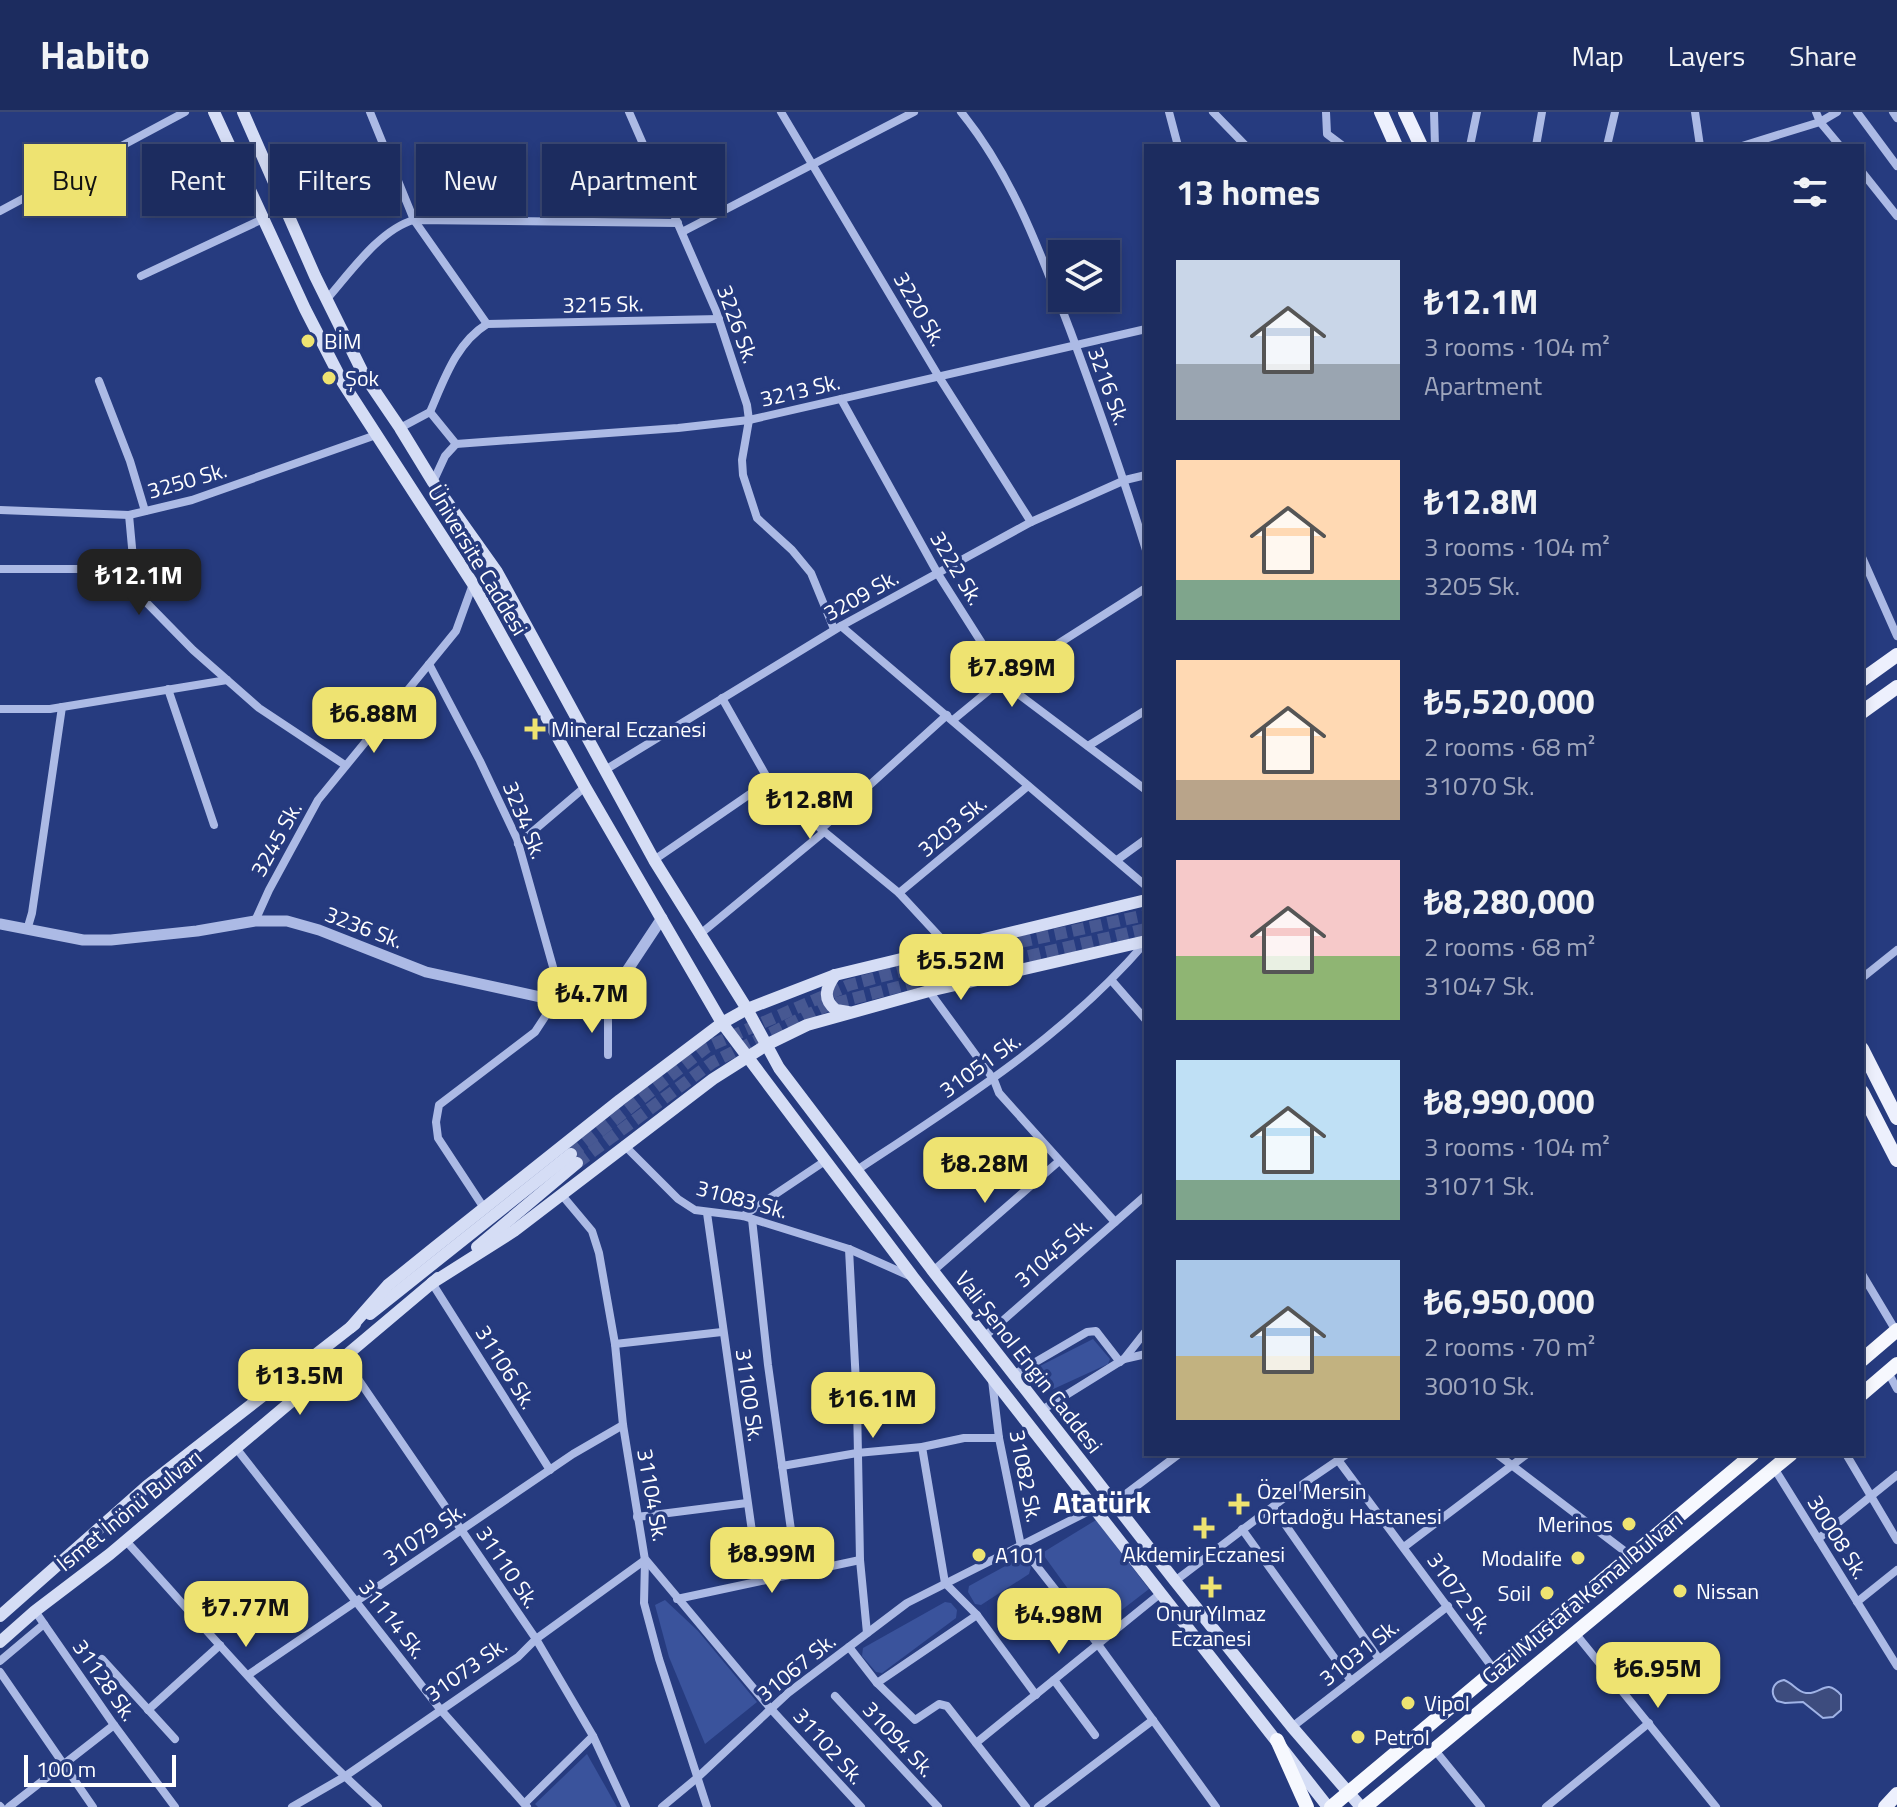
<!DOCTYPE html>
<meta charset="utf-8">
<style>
body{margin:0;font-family:"Titillium Web",sans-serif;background:#293868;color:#f1f3f6;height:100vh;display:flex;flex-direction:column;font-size:30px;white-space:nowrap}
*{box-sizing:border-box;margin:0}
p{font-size:26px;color:#a0a7bd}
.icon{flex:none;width:44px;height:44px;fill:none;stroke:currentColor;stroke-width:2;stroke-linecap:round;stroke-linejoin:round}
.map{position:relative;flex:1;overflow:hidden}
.panel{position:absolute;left:1144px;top:32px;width:720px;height:1312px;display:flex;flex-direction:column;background:#1c2c5f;border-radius:0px;box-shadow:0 4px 12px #0003,0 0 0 2px #3a4874}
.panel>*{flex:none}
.banner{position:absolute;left:24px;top:32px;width:760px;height:72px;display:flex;gap:16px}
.controls{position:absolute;left:1048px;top:128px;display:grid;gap:16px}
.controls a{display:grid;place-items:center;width:72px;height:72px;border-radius:0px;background:#1c2c5f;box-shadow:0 4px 12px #0003,0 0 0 2px #3a4874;font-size:40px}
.scale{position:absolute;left:24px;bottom:20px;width:152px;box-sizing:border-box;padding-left:8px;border:4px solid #fff;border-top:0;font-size:22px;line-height:28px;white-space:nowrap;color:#fff;-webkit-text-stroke:6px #263b7f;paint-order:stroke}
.price{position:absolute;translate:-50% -68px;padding:0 18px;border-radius:16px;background:#eee371;color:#111;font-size:26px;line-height:52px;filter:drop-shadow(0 2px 4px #0008)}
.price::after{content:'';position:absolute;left:50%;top:48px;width:24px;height:18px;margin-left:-12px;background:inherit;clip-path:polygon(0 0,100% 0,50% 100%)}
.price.active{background:#222;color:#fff}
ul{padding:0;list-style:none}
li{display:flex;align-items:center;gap:24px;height:200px;padding:0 32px}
li span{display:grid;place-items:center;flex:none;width:224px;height:160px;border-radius:0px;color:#555}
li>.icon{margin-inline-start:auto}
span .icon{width:96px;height:96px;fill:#fffc;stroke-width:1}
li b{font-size:34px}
h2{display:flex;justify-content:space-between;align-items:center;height:96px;padding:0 32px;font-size:34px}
.chip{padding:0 28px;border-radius:0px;background:#1c2c5f;box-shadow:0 4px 12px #0003,0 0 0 2px #3a4874;font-size:28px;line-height:72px}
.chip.active{background:#eee371;color:#111}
header{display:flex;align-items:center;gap:48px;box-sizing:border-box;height:112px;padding:0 40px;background:#1c2c5f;border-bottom:2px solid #3a4874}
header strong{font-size:38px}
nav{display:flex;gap:44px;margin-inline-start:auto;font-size:28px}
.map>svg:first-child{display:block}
.green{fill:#3a539c}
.water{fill:#3d4c7e;stroke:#a0b3e6;stroke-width:2}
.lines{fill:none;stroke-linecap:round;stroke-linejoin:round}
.secondary-tunnel{stroke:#475892;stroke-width:12;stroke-dasharray:12 6;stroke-linecap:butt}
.minor{stroke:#acbae5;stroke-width:8}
.tertiary{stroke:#acbae5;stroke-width:11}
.secondary{stroke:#d5ddf5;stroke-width:12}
.primary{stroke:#edf0fd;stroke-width:14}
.trunk{stroke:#f6f8fe;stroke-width:14}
.poi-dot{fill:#eee371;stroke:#263b7f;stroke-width:3}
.labels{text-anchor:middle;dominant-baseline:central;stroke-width:7;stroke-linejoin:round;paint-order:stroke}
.street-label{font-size:22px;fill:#fff;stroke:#263b7f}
.poi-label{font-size:22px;fill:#fff;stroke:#263b7f;text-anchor:start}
.district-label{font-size:30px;font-weight:bold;fill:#fff;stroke:#263b7f}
</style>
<header>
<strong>Habito</strong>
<nav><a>Map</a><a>Layers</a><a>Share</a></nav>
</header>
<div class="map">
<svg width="1897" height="1695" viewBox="0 0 1897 1695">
<rect width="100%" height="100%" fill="#263b7f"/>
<g class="green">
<path d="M1093 1227 1110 1247 1108 1252 1049 1279 1040 1277 1032 1266V1258Z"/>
<path d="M1096 1408 1149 1477 1097 1517 1042 1441Z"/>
<path d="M1018 1447H1024L1031 1455 1029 1462 981 1493 975 1492 968 1480 969 1474Z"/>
<path d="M665 1488 698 1519 757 1590 705 1632 669 1545 655 1493Z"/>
<path d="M945 1490 951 1491 957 1498 956 1506 882 1561 876 1560 862 1544 863 1536Z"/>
<path d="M587 1642 617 1695H538L535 1692Z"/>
</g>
<path class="water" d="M1784 1568C1793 1571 1797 1580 1806 1581 1822 1583 1825 1565 1841 1583V1598L1833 1605 1823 1606 1803 1590 1785 1591 1777 1589C1769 1580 1773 1570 1784 1568Z"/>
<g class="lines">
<g class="secondary-tunnel">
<path d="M571 1042 707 935 849 873 969 841 1146 803"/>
<path d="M577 1051 713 950 828 893 933 866 1146 817"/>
</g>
<g class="minor">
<path d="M370 0 414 108 487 212"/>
<path d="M629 0 716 199 747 293 749 308 742 348 743 363 757 406 792 438 811 461 834 517"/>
<path d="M781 0 939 265 1031 410"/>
<path d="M961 0C1013 64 1041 142 1070 218 1097 291 1123 364 1146 438"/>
<path d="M1169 0 1178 34"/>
<path d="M1213 0 1246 34"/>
<path d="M1326 0 1327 22 1343 34"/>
<path d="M1434 0 1435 34"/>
<path d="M1695 0 1700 34"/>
<path d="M1816 0 1820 10 1840 34"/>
<path d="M1857 0 1897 54"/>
<path d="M1893 0 1897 6"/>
<path d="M1470 34 1477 0"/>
<path d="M1536 34 1542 0"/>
<path d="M1607 34 1615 0"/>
<path d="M1742 34 1820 10 1837 0"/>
<path d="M1862 60 1897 104"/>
<path d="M0 99 185 0"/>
<path d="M682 120 914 0"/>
<path d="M141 164 263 107"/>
<path d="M326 188C349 162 380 117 414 108L678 111"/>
<path d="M487 212 719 207"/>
<path d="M99 269 130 349 145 399"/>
<path d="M841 287 938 462 1004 566 1013 578 1146 678"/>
<path d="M430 300 456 332"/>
<path d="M400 316 430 300C444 268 456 231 487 212"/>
<path d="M456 332 678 316 749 308 1146 217"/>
<path d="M433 370 445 344 456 332"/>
<path d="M0 398 129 403 192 388 376 323"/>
<path d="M129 403 134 457 142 486 193 538 259 596 345 653"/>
<path d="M1862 445 1897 524"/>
<path d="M0 457H134"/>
<path d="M841 514 1146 774"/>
<path d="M429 552 480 649 517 727 555 862 556 888 535 920 439 993 436 1010 438 1026 484 1096"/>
<path d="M168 577 214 713"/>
<path d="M722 586 769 669 821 717 899 781 949 835"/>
<path d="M0 597H50L227 568"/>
<path d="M953 608 1004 566 1146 476"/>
<path d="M1088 634 1146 598"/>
<path d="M605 658 841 514 1031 410 1125 368 1146 363"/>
<path d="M821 717 947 603"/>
<path d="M518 732 585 675"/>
<path d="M654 748 769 669"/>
<path d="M1117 748 1146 727"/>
<path d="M899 781 1028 674"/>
<path d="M255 809 269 778 318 688 456 519 473 472"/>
<path d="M27 818 32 801 62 595"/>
<path d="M699 823 824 720"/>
<path d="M1862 866 1897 838"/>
<path d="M1112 869 1146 908"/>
<path d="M929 879 994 968 999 981 1115 1110"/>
<path d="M603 895 608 905V943"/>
<path d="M624 1033 678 1087 695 1098 743 1104 849 1137 912 1165"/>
<path d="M857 1058C960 990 1064 925 1145 831"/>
<path d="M561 1082 592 1119 599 1141 615 1232 623 1313 645 1448 644 1491 659 1547 707 1695"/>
<path d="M707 1101 759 1469"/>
<path d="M743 1104 825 1049"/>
<path d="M752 1107 768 1253 797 1461"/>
<path d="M849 1137 857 1291 860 1448 867 1521"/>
<path d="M933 1159 1058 1050"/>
<path d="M1862 1162 1896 1219"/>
<path d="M432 1171 550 1358"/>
<path d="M984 1225 1146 1083"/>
<path d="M615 1232 722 1220"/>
<path d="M343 1245 536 1527 593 1624 626 1695"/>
<path d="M1124 1247 1146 1219"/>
<path d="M1888 1260 1897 1277"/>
<path d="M1013 1263 1087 1220 1096 1219 1120 1250"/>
<path d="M992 1268 999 1326 1021 1434 1097 1531 1216 1695"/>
<path d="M1042 1298 1124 1247 1146 1242"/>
<path d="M922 1335 945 1471 977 1503 1036 1583"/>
<path d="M236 1336 440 1597 527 1695"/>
<path d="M1497 1342 1631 1444"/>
<path d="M1846 1342 1897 1428"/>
<path d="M1338 1348 1495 1559"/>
<path d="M782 1354 857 1341 922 1335 964 1326H999"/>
<path d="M1774 1356 1897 1554"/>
<path d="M1114 1391 1179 1342"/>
<path d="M1273 1395 1379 1547"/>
<path d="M637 1405 747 1391"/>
<path d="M1242 1417 1351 1569"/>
<path d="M1818 1427 1897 1363"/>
<path d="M126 1429C208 1519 288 1614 378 1695"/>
<path d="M1404 1435 1527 1342"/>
<path d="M646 1448 771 1597 861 1695"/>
<path d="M1175 1469 1300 1374 1347 1342"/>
<path d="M677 1487 860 1448"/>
<path d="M1857 1490 1897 1458"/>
<path d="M35 1499 114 1613 175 1695"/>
<path d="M1575 1521 1716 1695"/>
<path d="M849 1535 877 1571 915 1608 939 1592 947 1594 1026 1695"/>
<path d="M102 1547 175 1627"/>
<path d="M0 1549 44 1512"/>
<path d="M0 1560 93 1695"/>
<path d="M248 1563 573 1342 623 1313"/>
<path d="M1054 1568 1095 1623"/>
<path d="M877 1571 977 1503"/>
<path d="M835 1584 938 1695"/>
<path d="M148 1598 220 1533"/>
<path d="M1292 1615 1448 1494"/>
<path d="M976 1631 1161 1481"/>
<path d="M1434 1637 1481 1695"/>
<path d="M525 1691 593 1624"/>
<path d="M0 1694 1 1695"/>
<path d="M9 1695 114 1613"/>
<path d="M292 1695 344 1665 518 1545 536 1527 645 1448"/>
<path d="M662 1695 697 1666 788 1581 907 1491 1095 1396"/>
<path d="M1038 1695 1153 1608"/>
<path d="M1546 1695 1649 1611"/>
</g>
<path class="tertiary" d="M0 812 83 828H111L197 819 255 809H287L319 818 426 860 595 897 603 895 662 806"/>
<g class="secondary">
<path d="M214 0 305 197 343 271 473 472 585 675 722 911 913 1165 1328 1695"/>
<path d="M243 0 315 164 364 263 400 316 433 370 497 460 654 748 747 897 779 956 933 1159 1175 1469 1292 1615 1361 1695"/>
<path d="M835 863C826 876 822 887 836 898L848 900"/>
<path d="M477 1135 577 1051"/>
<path d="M432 1171 514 1119 713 967 768 932 807 913 929 879 1146 829"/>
<path d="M370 1202 571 1042"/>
<path d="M351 1215 388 1173 434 1136 620 988 722 911 747 897 835 863 1146 788"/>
<path d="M0 1504 147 1374 355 1212"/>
<path d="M0 1530 35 1499 110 1442 438 1166"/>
</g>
<g class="primary">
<path d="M1381 0 1396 34"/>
<path d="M1405 0 1421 34"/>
<path d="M1862 568 1897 543"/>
<path d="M1862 600 1897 575"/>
<path d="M1862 937 1897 1006"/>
<path d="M1862 980 1897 1048"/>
<path d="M1885 1695 1897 1682"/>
</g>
<g class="trunk">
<path d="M1862 1248 1897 1218"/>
<path d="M1862 1282 1897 1252"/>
<path d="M1277 1628 1307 1695"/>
<path d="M1331 1695 1753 1342"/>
<path d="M1365 1695 1791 1342"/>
</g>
</g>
<g class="poi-dot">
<circle cx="308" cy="229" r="8"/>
<circle cx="329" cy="266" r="8"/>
<path d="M531 605h8v8h8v8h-8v8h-8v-8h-8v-8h8z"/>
<path d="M1235 1380h8v8h8v8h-8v8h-8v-8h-8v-8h8z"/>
<circle cx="1629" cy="1412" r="8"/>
<path d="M1200 1404h8v8h8v8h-8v8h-8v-8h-8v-8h8z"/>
<circle cx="979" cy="1443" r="8"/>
<circle cx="1578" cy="1446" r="8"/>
<path d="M1207 1463h8v8h8v8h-8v8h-8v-8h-8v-8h8z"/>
<circle cx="1680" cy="1479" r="8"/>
<circle cx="1547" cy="1481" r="8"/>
<circle cx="1408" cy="1591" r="8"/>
<circle cx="1358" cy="1625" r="8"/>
</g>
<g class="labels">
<g class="street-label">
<text transform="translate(603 192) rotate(-1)">3215 Sk.</text>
<text transform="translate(920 197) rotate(60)">3220 Sk.</text>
<text transform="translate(738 212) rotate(70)">3226 Sk.</text>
<text transform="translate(1109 274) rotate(70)">3216 Sk.</text>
<text transform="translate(800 278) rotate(-13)">3213 Sk.</text>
<text transform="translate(187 368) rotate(-16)">3250 Sk.</text>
<text transform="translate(478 448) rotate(59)">Üniversite Caddesi</text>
<text transform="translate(957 456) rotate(59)">3222 Sk.</text>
<text transform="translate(861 483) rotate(-29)">3209 Sk.</text>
<text transform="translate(525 708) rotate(68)">3234 Sk.</text>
<text transform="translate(952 714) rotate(-40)">3203 Sk.</text>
<text transform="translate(276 727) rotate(-61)">3245 Sk.</text>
<text transform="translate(364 815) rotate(21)">3236 Sk.</text>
<text transform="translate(980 953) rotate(-36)">31051 Sk.</text>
<text transform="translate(742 1087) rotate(15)">31083 Sk.</text>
<text transform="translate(1053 1140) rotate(-41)">31045 Sk.</text>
<text transform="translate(1029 1250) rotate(52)">Vali Şenol Engin Caddesi</text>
<text transform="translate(506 1255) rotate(58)">31106 Sk.</text>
<text transform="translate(750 1283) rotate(82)">31100 Sk.</text>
<text transform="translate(1026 1364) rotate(79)">31082 Sk.</text>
<text transform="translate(653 1383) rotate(80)">31104 Sk.</text>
<text transform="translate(129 1398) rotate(-39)">İsmet İnönü Bulvarı</text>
<text transform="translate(424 1422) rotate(-34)">31079 Sk.</text>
<text transform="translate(1838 1425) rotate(58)">30008 Sk.</text>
<text transform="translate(508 1455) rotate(56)">31110 Sk.</text>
<text transform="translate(1460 1481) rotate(54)">31072 Sk.</text>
<text transform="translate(1582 1486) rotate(-40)">Gazi Mustafa Kemal Bulvarı</text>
<text transform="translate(393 1507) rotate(52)">31114 Sk.</text>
<text transform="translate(1359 1540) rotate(-38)">31031 Sk.</text>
<text transform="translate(796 1555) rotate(-39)">31067 Sk.</text>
<text transform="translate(466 1557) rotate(-35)">31073 Sk.</text>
<text transform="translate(105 1568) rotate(55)">31128 Sk.</text>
<text transform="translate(899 1627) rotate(47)">31094 Sk.</text>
<text transform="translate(829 1634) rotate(48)">31102 Sk.</text>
</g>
<g class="poi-label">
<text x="324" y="229">BİM</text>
<text x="345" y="266">Şok</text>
<text x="551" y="617">Mineral Eczanesi</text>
<text x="1257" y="1379">Özel Mersin<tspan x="1257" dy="25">Ortadoğu Hastanesi</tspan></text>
<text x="1613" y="1412" text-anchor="end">Merinos</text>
<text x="1204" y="1442" text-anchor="middle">Akdemir Eczanesi</text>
<text x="995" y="1443">A101</text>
<text x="1562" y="1446" text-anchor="end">Modalife</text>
<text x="1696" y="1479">Nissan</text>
<text x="1531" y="1481" text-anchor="end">Soil</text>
<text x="1211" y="1501" text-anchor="middle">Onur Yılmaz<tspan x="1211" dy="25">Eczanesi</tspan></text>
<text x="1424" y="1591">Vipol</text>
<text x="1374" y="1625">Petrol</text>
</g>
<g class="district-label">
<text x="1102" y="1390">Atatürk</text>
</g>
</g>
</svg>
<div class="controls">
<a><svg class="icon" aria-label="layers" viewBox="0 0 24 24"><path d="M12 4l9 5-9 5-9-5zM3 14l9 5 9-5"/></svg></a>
</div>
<div class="scale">100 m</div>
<b class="price active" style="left:139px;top:505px">₺12.1M</b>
<b class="price" style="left:1012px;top:597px">₺7.89M</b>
<b class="price" style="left:374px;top:643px">₺6.88M</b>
<b class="price" style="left:810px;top:729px">₺12.8M</b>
<b class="price" style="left:961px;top:890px">₺5.52M</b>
<b class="price" style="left:592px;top:923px">₺4.7M</b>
<b class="price" style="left:985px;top:1093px">₺8.28M</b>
<b class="price" style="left:300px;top:1305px">₺13.5M</b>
<b class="price" style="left:873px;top:1328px">₺16.1M</b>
<b class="price" style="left:772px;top:1483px">₺8.99M</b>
<b class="price" style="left:246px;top:1537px">₺7.77M</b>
<b class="price" style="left:1059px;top:1544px">₺4.98M</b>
<b class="price" style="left:1658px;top:1598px">₺6.95M</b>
<div class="banner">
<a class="chip active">Buy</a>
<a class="chip">Rent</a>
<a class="chip">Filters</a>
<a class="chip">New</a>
<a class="chip">Apartment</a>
</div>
<section class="panel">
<h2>13 homes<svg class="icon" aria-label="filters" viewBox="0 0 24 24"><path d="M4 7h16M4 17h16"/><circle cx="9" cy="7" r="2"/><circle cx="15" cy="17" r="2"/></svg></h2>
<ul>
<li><span style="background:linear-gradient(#c9d6e8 65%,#9aa5b1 0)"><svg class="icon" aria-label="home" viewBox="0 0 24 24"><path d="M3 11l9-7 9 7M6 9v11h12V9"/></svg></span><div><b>₺12.1M</b><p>3 rooms · 104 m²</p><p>Apartment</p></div></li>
<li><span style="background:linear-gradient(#ffd9b3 75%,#7fa58c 0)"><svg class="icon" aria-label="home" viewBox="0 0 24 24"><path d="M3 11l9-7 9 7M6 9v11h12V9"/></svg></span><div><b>₺12.8M</b><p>3 rooms · 104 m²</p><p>3205 Sk.</p></div></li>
<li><span style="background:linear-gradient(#ffd9b3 75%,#b9a48a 0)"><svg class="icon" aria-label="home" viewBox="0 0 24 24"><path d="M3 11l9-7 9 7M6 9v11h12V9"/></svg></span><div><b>₺5,520,000</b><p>2 rooms · 68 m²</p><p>31070 Sk.</p></div></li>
<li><span style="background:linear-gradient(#f6c9c9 60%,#8fb573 0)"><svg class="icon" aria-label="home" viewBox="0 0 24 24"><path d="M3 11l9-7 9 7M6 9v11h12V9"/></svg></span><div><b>₺8,280,000</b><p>2 rooms · 68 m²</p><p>31047 Sk.</p></div></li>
<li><span style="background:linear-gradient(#bfe0f5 75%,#7fa58c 0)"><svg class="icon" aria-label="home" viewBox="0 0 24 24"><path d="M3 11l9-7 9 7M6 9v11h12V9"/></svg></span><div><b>₺8,990,000</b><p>3 rooms · 104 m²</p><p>31071 Sk.</p></div></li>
<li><span style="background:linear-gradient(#a9c7e8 60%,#c2b280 0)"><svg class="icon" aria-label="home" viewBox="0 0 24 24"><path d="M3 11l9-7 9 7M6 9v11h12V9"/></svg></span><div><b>₺6,950,000</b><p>2 rooms · 70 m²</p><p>30010 Sk.</p></div></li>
</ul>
</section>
</div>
